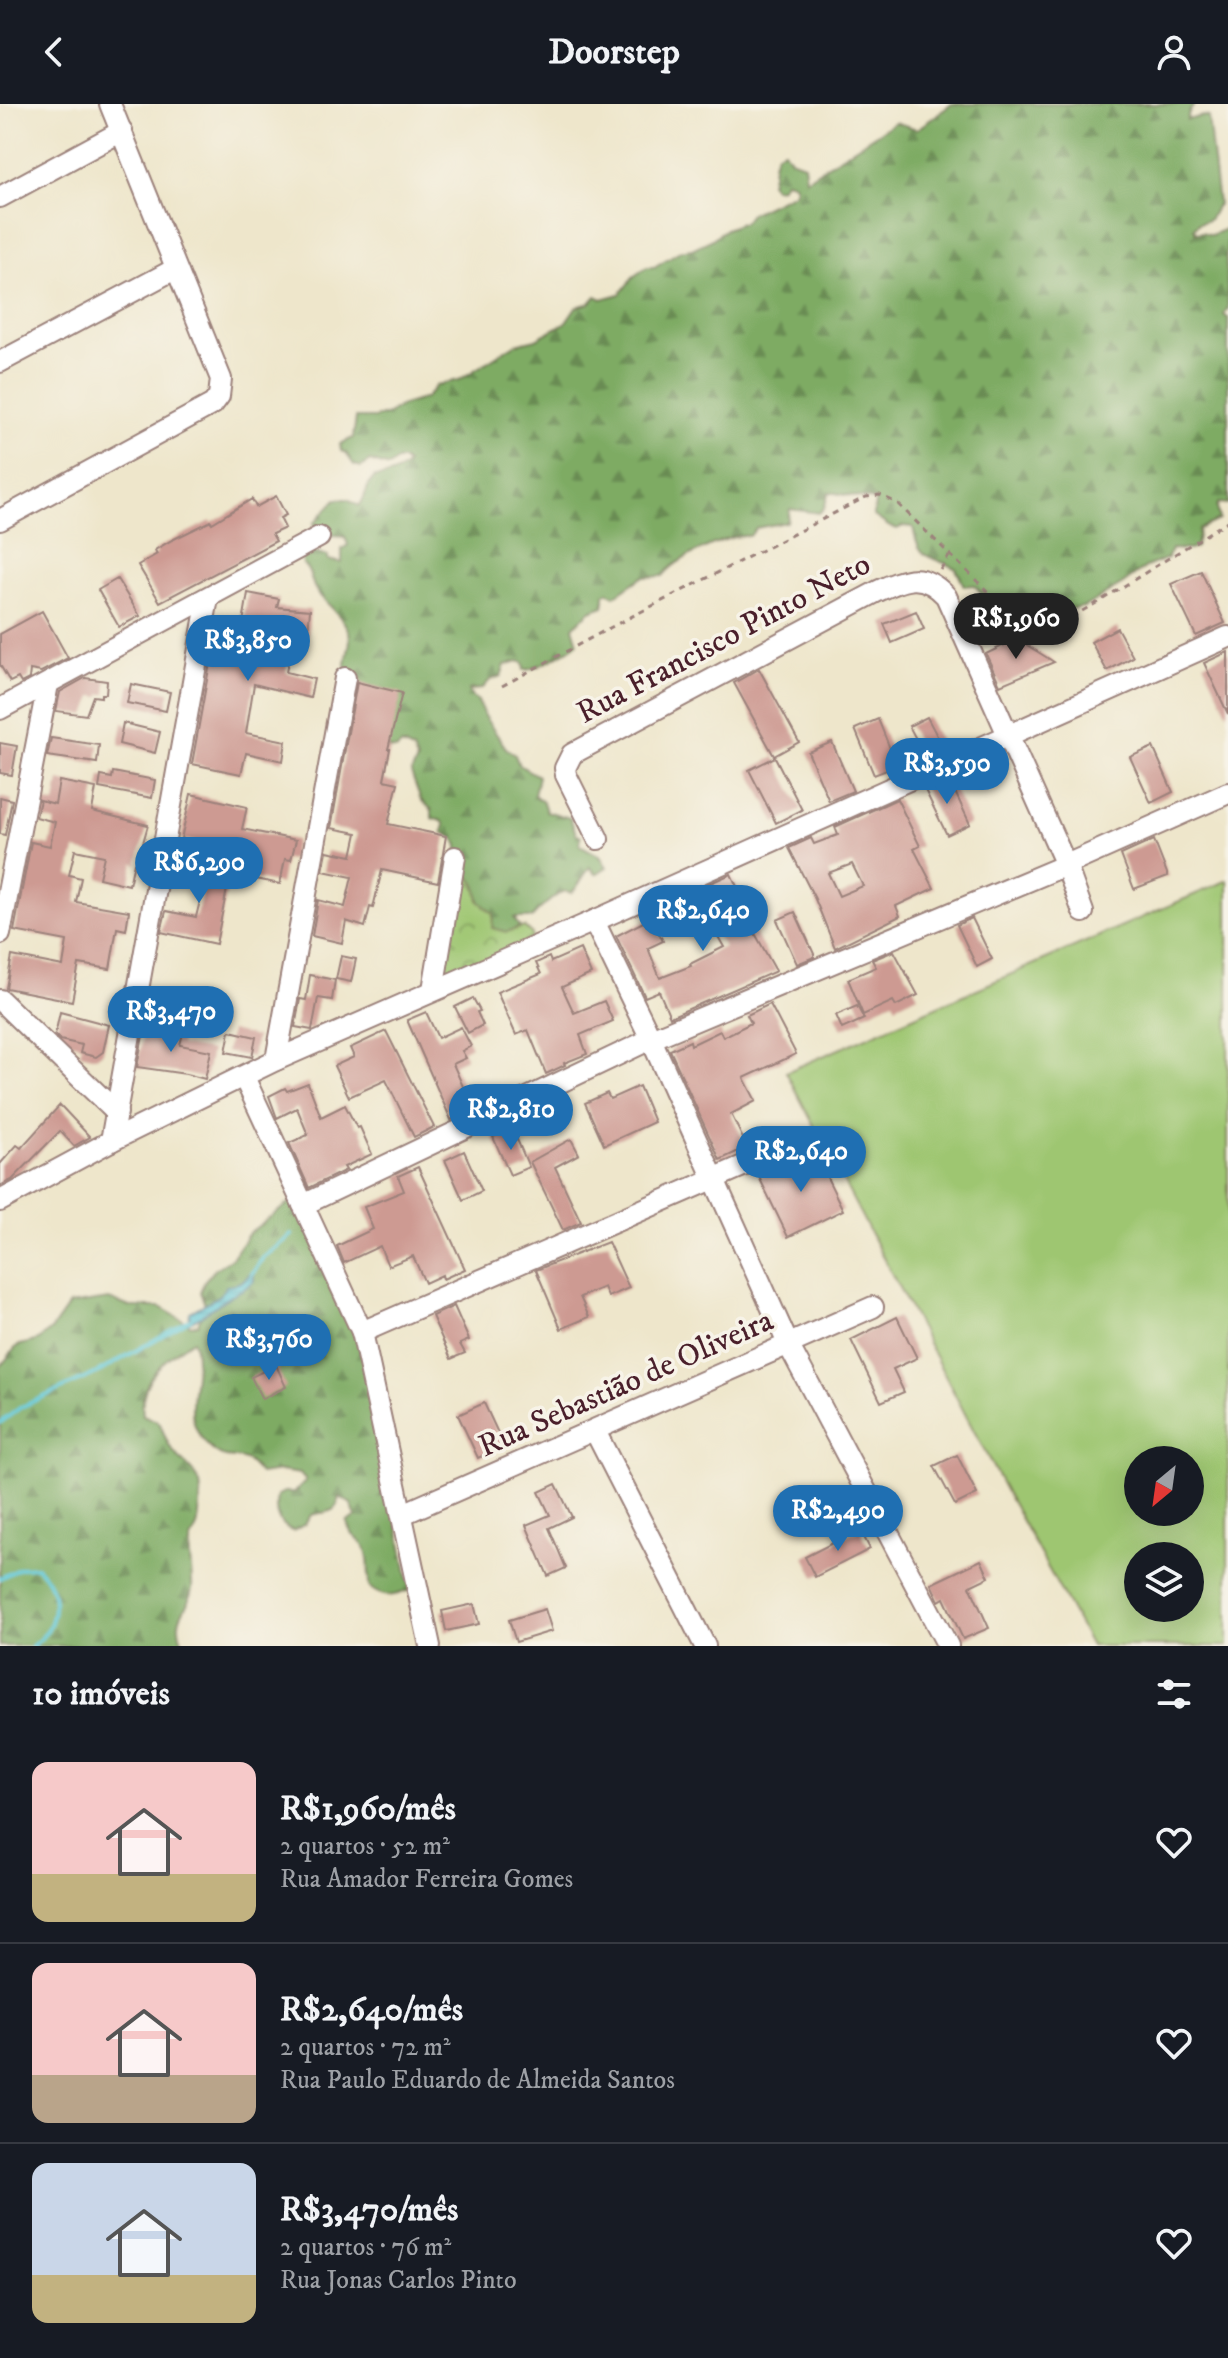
<!DOCTYPE html>
<html lang="pt">
<meta charset="utf-8">
<style>
body{margin:0;font-family:"IM FELL DW Pica",serif;background:#242831;color:#f1f3f6;height:100vh;display:flex;flex-direction:column;font-size:30px;white-space:nowrap}
*{box-sizing:border-box;margin:0}
p{font-size:26px;color:#9ea1a6}
.icon{flex:none;width:44px;height:44px;fill:none;stroke:currentColor;stroke-width:2;stroke-linecap:round;stroke-linejoin:round}
.map{position:relative;height:1542px;overflow:hidden}
.sheet{display:flex;flex-direction:column;background:#171b24;flex:1}
.sheet>*{flex:none}
.needle{width:52px;rotate:209deg}
.fabs{position:absolute;left:1124px;top:1342px;display:grid;gap:16px}
.fabs a{display:grid;place-items:center;width:80px;height:80px;border-radius:50%;background:#171b24;box-shadow:0 8px 32px #0002;font-size:40px}
.price{position:absolute;translate:-50% -68px;padding:0 18px;border-radius:28px;background:#1f6fb2;color:#fff;font-size:26px;line-height:52px;filter:drop-shadow(0 2px 4px #0008)}
.price::after{content:'';position:absolute;left:50%;top:48px;width:24px;height:18px;margin-left:-12px;background:inherit;clip-path:polygon(0 0,100% 0,50% 100%)}
.price.selected{background:#222;color:#fff}
ul{padding:0;list-style:none}
li{display:flex;align-items:center;gap:24px;height:200px;padding:0 32px}
li+li{border-top:2px solid #363941}
li span{display:grid;place-items:center;flex:none;width:224px;height:160px;border-radius:16px;color:#555}
li>.icon{margin-inline-start:auto}
span .icon{width:96px;height:96px;fill:#fffc;stroke-width:1}
li b{font-size:34px}
h2{display:flex;justify-content:space-between;align-items:center;height:96px;padding:0 32px;font-size:34px}
header{display:flex;justify-content:space-between;align-items:center;height:104px;padding:0 32px;background:#171b24;font-size:36px;font-weight:700}
.map>svg:first-child{display:block}
.grass{fill:#9ec671;stroke:#74724e;stroke-width:2;fill-rule:evenodd}
.forest{fill:url(#forest-firs);stroke:#646547;stroke-width:2}
.park{fill:url(#park-crowns);stroke:#74724e;stroke-width:2}
.water{fill:url(#water-rules);stroke:#537381;stroke-width:2}
.lines{fill:none;stroke-linecap:round;stroke-linejoin:round}
.stream{stroke:#5cc7d7;stroke-width:4}
.building{fill:#cd9a92;fill-rule:evenodd}
.minor-casing{stroke:#9c827b;stroke-width:24}
.path{stroke:#9c827b;stroke-width:3;stroke-dasharray:6 6;stroke-linecap:butt}
.minor{stroke:#fff;stroke-width:20}
.labels{text-anchor:middle;dominant-baseline:central;stroke-width:7;stroke-linejoin:round;paint-order:stroke}
.street-label{font-size:32px;fill:#4a1f2b;stroke:#f7f3e8}
</style>
<header><svg class="icon" aria-label="back" viewBox="0 0 24 24"><path d="M15 5l-7 7 7 7"/></svg>Doorstep<svg class="icon" aria-label="person" viewBox="0 0 24 24"><circle cx="12" cy="8" r="4"/><path d="M4 21q1-7 8-7t8 7"/></svg></header>
<div class="map">
<svg width="1228" height="1542" viewBox="0 0 1228 1542">
<defs>
<pattern id="forest-firs" width="22" height="20" patternUnits="userSpaceOnUse" patternTransform="scale(2)"><rect width="22" height="20" fill="#7eab63"/><path d="M5 1l3.5 6h-7zM16 11l3.5 6h-7z" fill="#698b52"/></pattern>
<pattern id="park-crowns" width="20" height="18" patternUnits="userSpaceOnUse" patternTransform="scale(2)"><rect width="20" height="18" fill="#9ec671"/><path d="M2 6a3 3 0 1 1 6 0M12 15a3 3 0 1 1 6 0" fill="none" stroke="#83a05d"/></pattern>
<pattern id="water-rules" width="6" height="5" patternUnits="userSpaceOnUse" patternTransform="scale(2)"><rect width="6" height="5" fill="#5cc7d7"/><path d="M0 2.5h6" fill="none" stroke="#52aab9"/></pattern>
</defs>
<rect width="100%" height="100%" fill="#f7f3e8"/>
<filter id="ink" filterUnits="userSpaceOnUse"><feTurbulence type="fractalNoise" baseFrequency=".0125" numOctaves="2"/><feDisplacementMap in="SourceGraphic" scale="16" xChannelSelector="R" yChannelSelector="G"/><feConvolveMatrix kernelMatrix="1 2 1 2 8 2 1 2 1" color-interpolation-filters="sRGB"/></filter>
<filter id="wash" filterUnits="userSpaceOnUse"><feTurbulence type="fractalNoise" baseFrequency=".006" numOctaves="4" result="noise"/><feDisplacementMap in="SourceGraphic" scale="32" xChannelSelector="R" yChannelSelector="G"/><feGaussianBlur stdDeviation="1.8" result="paint"/><feColorMatrix in="noise" values="0 0 0 0 0 0 0 0 0 0 0 0 0 0 0 0 0 1.4 0 .05"/><feComposite in="paint" operator="in"/></filter>
<g filter="url(#wash)">
<rect width="100%" height="100%" fill="#eee6cb"/>
<path class="grass" d="M1228 776V1542H1091L1006 1388 786 968ZM1138 1356H1190V1408H1138ZM1138 1452H1190V1504H1138Z"/>
<g class="forest">
<path d="M952 0H1195L1189 8 1187 16 1203 12 1208 13 1218 100 1209 116 1199 119 1194 124 1196 129 1202 128 1211 131 1228 124 1226 154 1228 204 1224 211 1228 214V400L1219 399 1217 402 1219 416 1199 425 1196 443 1190 446 1171 445 1168 454 1146 463 1123 480 1084 503 1070 505 1056 516 1043 513 1021 520 1011 521 974 481 964 482 956 465C928 448 920 461 913 423L903 422 897 425 890 423 874 412 875 396 829 388 824 404 819 409 790 405 787 418 756 424 750 432C730 429 675 455 663 472L642 473 614 492 608 488 604 490V502L590 507 573 523 578 539C569 547 535 566 524 566L523 559 518 557 505 561 501 572 490 576 482 585 469 586 472 593 478 597 484 612 506 644 515 651 519 661 538 672 534 691 543 698 546 707 570 714 576 729 581 732 580 741 600 752 607 763 596 770 590 763C584 770 581 778 575 785 568 793 571 785 563 788 555 791 537 807 532 814H514L520 824 506 828 491 824 479 797 476 781 458 758V742L455 735 443 728 445 721 442 717 432 714V706L421 696 411 669 417 657 413 646 402 641 396 646 390 645 384 638 360 583 362 577 357 570 346 566C345 555 350 545 350 534 350 519 326 499 317 488 309 477 314 471 303 460L302 452 309 446 328 452V456L342 459V445L348 441 345 433 317 429 314 419 336 395H348L359 402C367 393 365 381 375 373 384 374 401 368 407 360L402 356H397L389 363 370 357 361 363 354 361 346 349 341 347 340 340 353 334 356 314H374L388 310 400 302 426 294 437 281 459 276 515 240 536 235 565 219 576 203 590 199 596 192 602 195 620 190 633 173 647 163H654L680 147 692 145 711 136 726 125 744 118 750 110 794 89 796 83 793 79 785 77 781 83 774 84 770 78C774 67 771 59 777 49L784 46 790 55 804 60 806 75 895 18 917 25Z"/>
<path d="M299 1092 362 1228 410 1486C392 1493 384 1495 369 1483 368 1469 371 1452 363 1441 355 1430 351 1433 347 1418L356 1413 351 1400 340 1393C336 1411 326 1407 311 1411L305 1420 293 1427C277 1419 274 1410 277 1392L284 1388H295L306 1377 300 1370 280 1367 260 1370C257 1367 252 1359 247 1357 231 1349 228 1361 208 1342 175 1309 205 1272 193 1236 165 1254 138 1275 143 1311L159 1318C163 1326 165 1334 169 1341 177 1356 194 1363 200 1380 202 1388 199 1415 197 1423 195 1429 190 1434 190 1440 188 1450 193 1471 192 1484 189 1511 170 1508 184 1542H0V1263L17 1242 39 1236 52 1225 69 1201 109 1195 130 1203H160L191 1221 198 1220 205 1200 200 1188 205 1176 215 1165 232 1154 249 1129Z"/>
</g>
<path class="park" d="M455 753 476 781 479 797 493 810 492 824 506 828 524 823 532 830V836L433 886Z"/>
<path class="water" d="M254 1167V1177C245 1186 237 1188 227 1194 214 1203 204 1212 189 1218L190 1208 219 1192 226 1182 241 1178Z"/>
<g class="lines">
<g class="stream">
<path d="M252 1170 263 1154 292 1131"/>
<path d="M0 1319 21 1303 97 1269 191 1215"/>
<path d="M0 1474 20 1464 37 1463C61 1486 60 1522 32 1542"/>
</g>
</g>
<g id="blocks">
<g class="building">
<path d="M276 392 286 411 280 414 285 424 272 430 276 437 160 498 138 461 157 450 155 446 172 436 211 417 212 419 252 395 256 403Z"/>
<path d="M1201 467 1225 519 1196 532 1171 480Z"/>
<path d="M117 475 140 512 119 523 98 486Z"/>
<path d="M248 489 279 495 277 503 310 506 307 539 292 538 286 568 314 575 310 594 254 580 246 629 286 637 283 657 246 649 241 670 192 660 216 525 241 530Z"/>
<path d="M42 507 68 554 41 568 30 566 29 575 21 579 18 574 10 578 0 561V530Z"/>
<path d="M916 507 924 525 892 539 884 520Z"/>
<path d="M1117 524 1133 553 1107 567 1091 538Z"/>
<path d="M1017 535 1054 558 1000 581 986 550Z"/>
<path d="M1228 548V610L1204 559Z"/>
<path d="M759 565 799 638 774 652 734 579Z"/>
<path d="M85 574 107 577 106 590H101V593L93 592 86 611 56 607 60 588Z"/>
<path d="M357 578 402 589 388 645H390L384 676 398 679 388 720 446 732 438 778 382 766 373 804 370 803 365 823 346 817 342 839 312 832 318 796 345 803 352 773 323 767 327 747 352 752 357 729 331 724Z"/>
<path d="M131 580 170 588 166 607 127 599Z"/>
<path d="M927 613 943 643 925 652 909 622Z"/>
<path d="M878 615 897 662 874 671 855 625Z"/>
<path d="M123 619 160 628 155 649 119 640Z"/>
<path d="M51 634 99 641 97 659 47 652Z"/>
<path d="M832 638 853 687 829 697 808 648Z"/>
<path d="M0 639 17 642 12 671 0 669Z"/>
<path d="M1153 643 1173 688 1151 699 1130 653Z"/>
<path d="M775 653 802 706 776 719 749 666Z"/>
<path d="M113 668 155 676 152 694 99 684 101 672 112 674Z"/>
<path d="M948 673 970 720 947 731 924 684Z"/>
<path d="M59 677 96 684 92 707 148 721 137 760 134 759 129 781 99 774 104 752 75 746 69 771 81 774 76 798 129 807 126 826 117 824 110 865 79 860 72 897 6 884 12 852 63 862 67 837 14 827 31 738 50 742 55 718 36 713 40 696 55 700Z"/>
<path d="M191 690 247 703 242 725 296 736 291 756 285 755 280 780 236 771 241 747 181 735Z"/>
<path d="M0 693 12 696 5 731 0 730Z"/>
<path d="M897 695 920 742 914 745 934 784 896 802 900 812 835 844 815 795 789 744 811 734 814 740 838 731 835 723ZM852 760 863 782 839 792 828 769Z"/>
<path d="M1154 736 1168 772 1134 785 1121 751Z"/>
<path d="M175 760 230 770 216 840 161 828 166 807 196 813 203 785 171 779Z"/>
<path d="M731 770 756 822 752 824 776 867 670 913 659 887 645 893 616 832 651 814 663 837 648 844 660 874 691 862 690 860 724 843 692 787Z"/>
<path d="M795 808 814 850V853L797 860 777 816Z"/>
<path d="M972 814 992 855 977 863 957 821Z"/>
<path d="M580 845 591 870 562 883 574 909 604 897 613 917 580 931 587 950 564 959 565 961 546 970 528 926 516 931 497 888 541 870 536 859 549 853 551 858Z"/>
<path d="M894 847 918 891 896 902 893 897 863 911 848 875 876 863 872 856Z"/>
<path d="M341 852 356 855 351 878 336 875Z"/>
<path d="M310 871 335 876 332 896 318 894 312 926 295 923 300 895 306 896Z"/>
<path d="M473 894 480 907 477 908 483 921 468 929 455 903Z"/>
<path d="M770 900 796 950 744 974 756 997 731 1010 747 1043 720 1056 670 946 690 937 691 941 720 927 723 933 751 919 747 911Z"/>
<path d="M857 902 864 915 842 925 836 911Z"/>
<path d="M60 908 109 921 103 948 96 953 80 949 82 941 60 936 55 931Z"/>
<path d="M426 908 438 934 461 923 471 942 462 947 466 954 453 960 473 1005 451 1016 407 916Z"/>
<path d="M145 921 183 929 180 941 211 947 205 975 186 970 137 963Z"/>
<path d="M230 927 256 933 252 953 226 948Z"/>
<path d="M386 927 434 1023 414 1033 386 976 349 993 334 962 354 953 350 944Z"/>
<path d="M308 979 321 1013 345 1001 357 1024 360 1023 372 1050 344 1063 346 1066 309 1084 289 1039 308 1031 297 1004 277 1014 269 992 285 984 287 987Z"/>
<path d="M639 982 654 1018 604 1041 585 999 607 989 610 995Z"/>
<path d="M60 1001 90 1033 74 1042 60 1027 12 1076 0 1082V1060L17 1041 21 1044Z"/>
<path d="M512 1024 529 1063 510 1071 493 1033Z"/>
<path d="M571 1035 579 1050 555 1063 581 1118 563 1126 530 1058Z"/>
<path d="M464 1047 482 1087 463 1096 445 1056Z"/>
<path d="M814 1047 843 1106 788 1133 759 1073Z"/>
<path d="M418 1063 465 1165 443 1175 442 1171 425 1179 413 1152 388 1162 380 1142 344 1159 337 1142 373 1125 364 1103 404 1087 398 1072Z"/>
<path d="M608 1138 629 1184 608 1193 604 1183 580 1193 589 1213 561 1225 536 1166Z"/>
<path d="M454 1202 469 1236 460 1240 465 1249 451 1255 432 1212Z"/>
<path d="M897 1213 917 1254 893 1265 904 1288 881 1298 851 1236Z"/>
<path d="M276 1261 286 1283 262 1295 251 1273Z"/>
<path d="M484 1299 504 1342 478 1354 458 1311Z"/>
<path d="M957 1351 977 1390 955 1401 934 1362Z"/>
<path d="M556 1380 572 1413 549 1424 566 1464 548 1472 526 1421 550 1411 539 1388Z"/>
<path d="M860 1425 870 1445 815 1473 805 1453Z"/>
<path d="M981 1456 989 1473 970 1482 989 1524 963 1535 944 1494 939 1497 931 1480Z"/>
<path d="M474 1500 479 1520 446 1527 442 1507Z"/>
<path d="M545 1505 552 1527 516 1538 509 1516Z"/>
</g>
</g>
</g>
<g filter="url(#ink)">
<use href="#blocks" fill-opacity="0" stroke="#9c827b" stroke-width="2"/>
<g class="lines">
<defs>
<g id="minor">
<path d="M0 93 122 27"/>
<path d="M0 258 175 165"/>
<path d="M0 416 213 300 219 292 221 275 110 0"/>
<path d="M0 605 319 433"/>
<path d="M598 735 566 671 565 664 572 650 878 487C906 474 923 467 946 492L1066 761 1083 808"/>
<path d="M594 817 651 935 789 1242 948 1542"/>
<path d="M0 830 48 580"/>
<path d="M433 886 455 753"/>
<path d="M0 896 117 1009"/>
<path d="M276 956 345 574"/>
<path d="M244 973 362 1228 430 1542"/>
<path d="M111 1037 208 494"/>
<path d="M0 1097 111 1037 276 956 594 817 1228 533"/>
<path d="M303 1101 651 935 1066 761 1228 689"/>
<path d="M362 1228 784 1044"/>
<path d="M595 1327 705 1542"/>
<path d="M403 1410 873 1203"/>
</g>
</defs>
<use href="#minor" class="minor-casing"/>
<g class="path">
<path d="M940 466 949 452"/>
<path d="M502 582 617 520 866 393 880 391 897 399 1021 520 1036 527 1048 526 1100 497 1228 417"/>
</g>
<use href="#minor" class="minor"/>
</g>
</g>
<g class="labels">
<g class="street-label">
<text transform="translate(724 535) rotate(-28)">Rua Francisco Pinto Neto</text>
<text transform="translate(626 1280) rotate(-24)">Rua Sebastião de Oliveira</text>
</g>
</g>
</svg>
<div class="fabs">
<a><svg class="needle" viewBox="-14 -14 28 28"><path d="M0-13l5 13h-10z" fill="#e53935"/><path d="M0 13l5-13h-10z" fill="#9ea1a6"/></svg></a>
<a><svg class="icon" aria-label="layers" viewBox="0 0 24 24"><path d="M12 4l9 5-9 5-9-5zM3 14l9 5 9-5"/></svg></a>
</div>
<b class="price selected" style="left:1016px;top:557px">R$1,960</b>
<b class="price" style="left:248px;top:579px">R$3,850</b>
<b class="price" style="left:947px;top:702px">R$3,590</b>
<b class="price" style="left:199px;top:801px">R$6,290</b>
<b class="price" style="left:703px;top:849px">R$2,640</b>
<b class="price" style="left:171px;top:950px">R$3,470</b>
<b class="price" style="left:511px;top:1048px">R$2,810</b>
<b class="price" style="left:801px;top:1090px">R$2,640</b>
<b class="price" style="left:269px;top:1278px">R$3,760</b>
<b class="price" style="left:838px;top:1449px">R$2,490</b>
</div>
<section class="sheet">
<h2>10 imóveis<svg class="icon" aria-label="filters" viewBox="0 0 24 24"><path d="M4 7h16M4 17h16"/><circle cx="9" cy="7" r="2"/><circle cx="15" cy="17" r="2"/></svg></h2>
<ul>
<li><span style="background:linear-gradient(#f6c9c9 70%,#c2b280 0)"><svg class="icon" aria-label="home" viewBox="0 0 24 24"><path d="M3 11l9-7 9 7M6 9v11h12V9"/></svg></span><div><b>R$1,960/mês</b><p>2 quartos · 52 m²</p><p>Rua Amador Ferreira Gomes</p></div><svg class="icon" aria-label="heart" viewBox="0 0 24 24"><path d="M12 20l-8-8c-3-5 5-10 8-4 3-6 11-1 8 4z"/></svg></li>
<li><span style="background:linear-gradient(#f6c9c9 70%,#b9a48a 0)"><svg class="icon" aria-label="home" viewBox="0 0 24 24"><path d="M3 11l9-7 9 7M6 9v11h12V9"/></svg></span><div><b>R$2,640/mês</b><p>2 quartos · 72 m²</p><p>Rua Paulo Eduardo de Almeida Santos</p></div><svg class="icon" aria-label="heart" viewBox="0 0 24 24"><path d="M12 20l-8-8c-3-5 5-10 8-4 3-6 11-1 8 4z"/></svg></li>
<li><span style="background:linear-gradient(#c9d6e8 70%,#c2b280 0)"><svg class="icon" aria-label="home" viewBox="0 0 24 24"><path d="M3 11l9-7 9 7M6 9v11h12V9"/></svg></span><div><b>R$3,470/mês</b><p>2 quartos · 76 m²</p><p>Rua Jonas Carlos Pinto</p></div><svg class="icon" aria-label="heart" viewBox="0 0 24 24"><path d="M12 20l-8-8c-3-5 5-10 8-4 3-6 11-1 8 4z"/></svg></li>
</ul>
</section>
